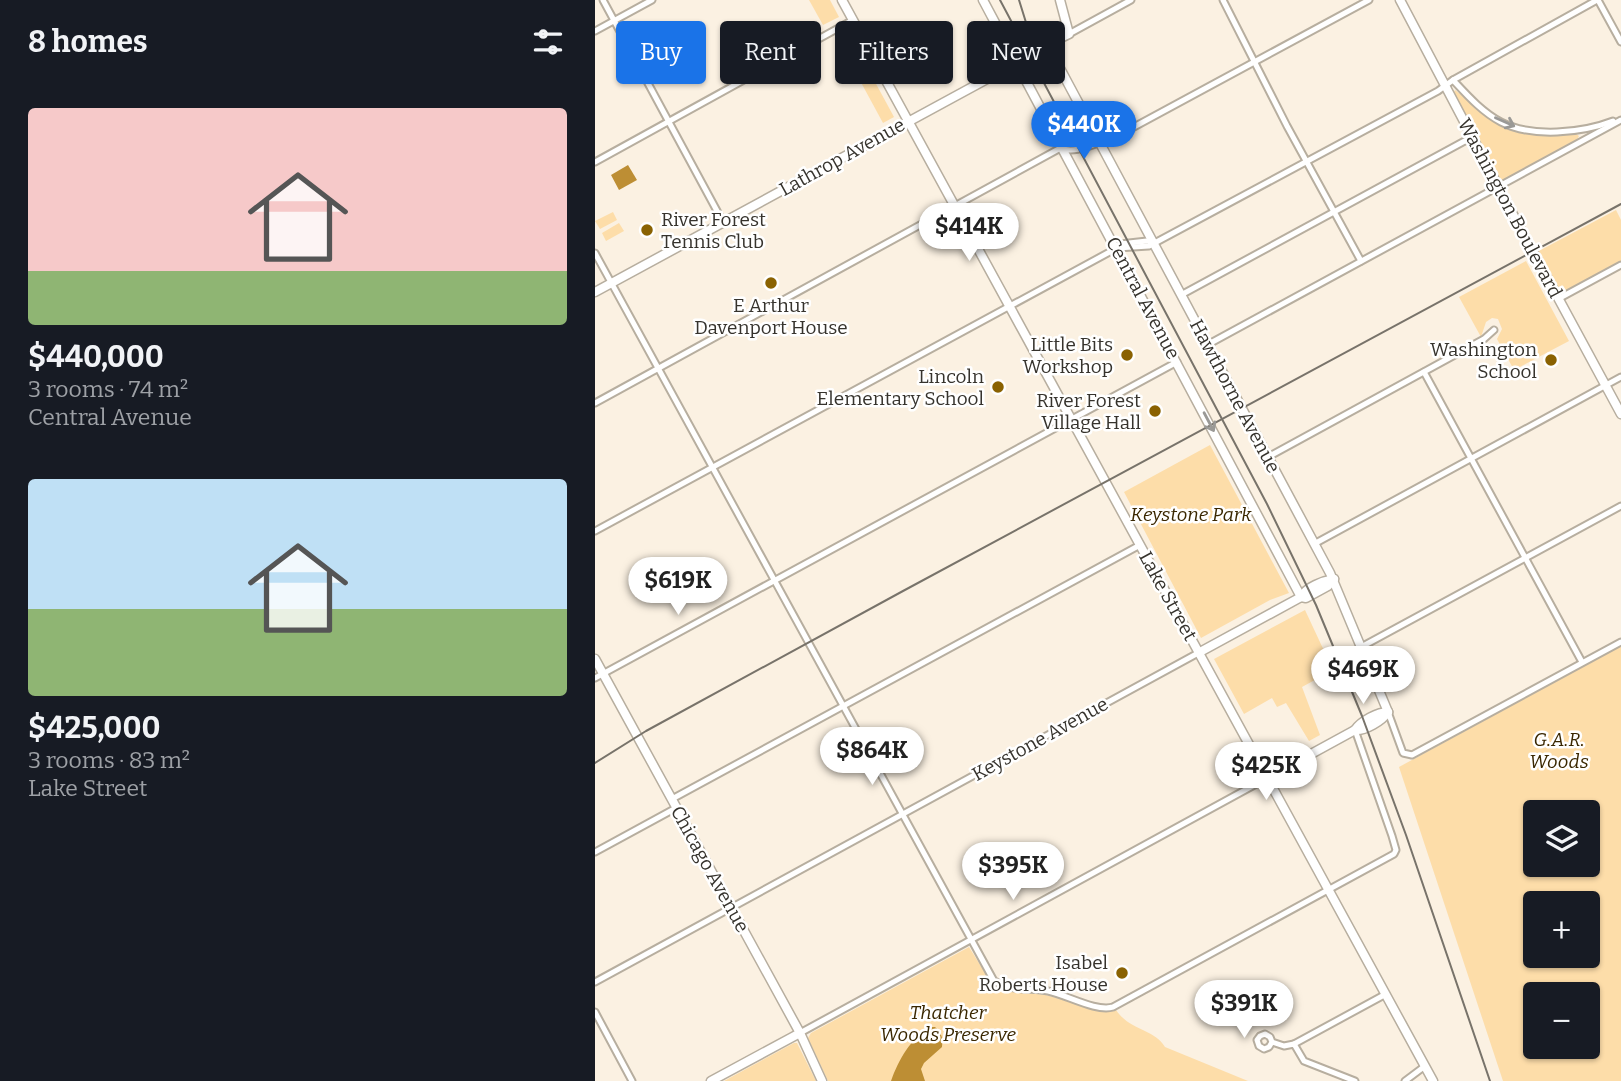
<!DOCTYPE html>
<meta charset="utf-8">
<style>
body{margin:0;font-family:Bitter,serif;background:#20242c;color:#f1f3f6;height:100vh;display:flex;flex-direction:column;font-size:26px;white-space:nowrap}
*{box-sizing:border-box;margin:0}
p{font-size:23px;color:#9ea1a6}
.icon{flex:none;width:38px;height:38px;fill:none;stroke:currentColor;stroke-width:2;stroke-linecap:round;stroke-linejoin:round}
.map{position:relative;flex:1;overflow:hidden}
.drawer{display:flex;flex-direction:column;background:#171b24;width:595px}
.drawer>*{flex:none}
.top-card{position:absolute;left:21px;top:21px;width:665px;height:63px;display:flex;gap:14px}
.controls{position:absolute;left:928px;top:800px;display:grid;gap:14px}
.controls a{display:grid;place-items:center;width:77px;height:77px;border-radius:7px;background:#171b24;box-shadow:0 2px 5px #0004;font-size:35px}
.price{position:absolute;translate:-50% -60px;padding:0 16px;border-radius:24px;background:#fff;color:#222;font-size:23px;line-height:46px;filter:drop-shadow(0 2px 4px #0008)}
.price::after{content:'';position:absolute;left:50%;top:42px;width:21px;height:16px;margin-left:-10px;background:inherit;clip-path:polygon(0 0,100% 0,50% 100%)}
.price.selected{background:#1a73e8;color:#fff}
ul{padding:0;list-style:none}
li{display:grid;align-content:center;gap:14px;height:371px;padding:0 28px}
li span{display:grid;place-items:center;height:217px;border-radius:7px;color:#555}
li>.icon{margin-inline-start:auto}
span .icon{width:126px;height:126px;fill:#fffc;stroke-width:1}
li b{font-size:30px}
h2{display:flex;justify-content:space-between;align-items:center;height:84px;padding:0 28px;font-size:30px}
.tag{padding:0 24px;border-radius:7px;background:#171b24;box-shadow:0 2px 5px #0004;font-size:24px;line-height:63px}
.tag.selected{background:#1a73e8;color:#fff}
main{display:flex;flex:1;min-height:0}
.map>svg:first-child{display:block}
.green{fill:#fddda9;fill-rule:evenodd}
.water{fill:#bd8e34}
.lines{fill:none;stroke-linecap:round;stroke-linejoin:round}
.street-casing{stroke:#b7ae9f;stroke-width:9}
.secondary-casing{stroke:#b7ae9f;stroke-width:11}
.street{stroke:#fff;stroke-width:5}
.secondary{stroke:#fff;stroke-width:8}
.rail{stroke:#78736a;stroke-width:2}
.oneway{stroke:#9a9996}
.poi-dot{fill:#8a6202;stroke:#fff;stroke-width:2.5}
.labels{text-anchor:middle;dominant-baseline:central;stroke-width:5;stroke-linejoin:round;paint-order:stroke}
.street-label{font-size:19px;fill:#36332d;stroke:#fff}
.poi-label{font-size:19px;fill:#36332d;stroke:#fff;text-anchor:end}
.park-label{font-size:19px;font-style:italic;fill:#3a2700;stroke:#fff}
</style>
<main>
<section class="drawer">
<h2>8 homes<svg class="icon" aria-label="filters" viewBox="0 0 24 24"><path d="M4 7h16M4 17h16"/><circle cx="9" cy="7" r="2"/><circle cx="15" cy="17" r="2"/></svg></h2>
<ul>
<li><span style="background:linear-gradient(#f6c9c9 75%,#8fb573 0)"><svg class="icon" aria-label="home" viewBox="0 0 24 24"><path d="M3 11l9-7 9 7M6 9v11h12V9"/></svg></span><div><b>$440,000</b><p>3 rooms · 74 m²</p><p>Central Avenue</p></div></li>
<li><span style="background:linear-gradient(#bfe0f5 60%,#8fb573 0)"><svg class="icon" aria-label="home" viewBox="0 0 24 24"><path d="M3 11l9-7 9 7M6 9v11h12V9"/></svg></span><div><b>$425,000</b><p>3 rooms · 83 m²</p><p>Lake Street</p></div></li>
</ul>
</section>
<div class="map">
<svg width="1026" height="1081" viewBox="0 0 1026 1081">
<rect width="100%" height="100%" fill="#fbf1e2"/>
<g class="green">
<path d="M214 0H235L244 17 228 25Z"/>
<path d="M254 34 299 117 288 123 243 40Z"/>
<path d="M860 90 898 120 960 134 980 133 984 136 982 140 908 180 904 179 859 92Z"/>
<path d="M1021 210 1026 220V261L968 292 964 291 942 252Z"/>
<path d="M18 212 22 220 5 229 0 221Z"/>
<path d="M24 223 29 231 11 241 7 233Z"/>
<path d="M931 261 974 341 919 370 902 339 907 329 903 319 897 318 891 322 886 337 864 297Z"/>
<path d="M615 445 694 593 675 600 606 638 529 492Z"/>
<path d="M710 610 738 670 707 687 725 735 714 741 691 703 682 707 677 698 649 714 619 659Z"/>
<path d="M1026 646V1081H908L804 767ZM992 812V864H940V812ZM940 903H992V956H940ZM940 994H992V1046H940Z"/>
<path d="M374 947 397 984 404 990 451 995 510 1012 521 1010C535 1031 560 1029 570 1047L653 1081H233L213 1038 216 1033Z"/>
<path d="M202 1043 221 1081H129L199 1043Z"/>
</g>
<g class="water">
<path d="M33 165 42 180 24 190 16 175Z"/>
<path d="M336 1027H340C347 1033 348 1038 347 1047L329 1063 326 1069 330 1081H296C304 1059 315 1039 336 1027Z"/>
</g>
<g class="lines">
<defs>
<g id="street">
<path d="M8 0 128 222"/>
<path d="M628 0 692 126 766 261"/>
<path d="M1003 0 1026 42"/>
<path d="M0 31 57 0"/>
<path d="M474 34 536 0"/>
<path d="M858 80C872 95 887 112 906 122 937 138 987 133 1018 121"/>
<path d="M468 149C484 153 498 143 513 141L774 0"/>
<path d="M0 162 258 20"/>
<path d="M522 248 554 246 843 91 858 80 1002 0"/>
<path d="M0 253 399 981C416 991 434 988 453 991 472 995 501 1012 518 1007L799 854 801 850 797 836 760 730"/>
<path d="M586 295 877 137"/>
<path d="M963 299 1026 265"/>
<path d="M612 345 1026 120"/>
<path d="M829 372 987 662"/>
<path d="M0 403 471 145 498 141 505 142"/>
<path d="M673 457 889 339 899 330"/>
<path d="M0 531 522 248 525 244 552 241 558 243"/>
<path d="M719 544 1026 377"/>
<path d="M768 646 1026 506"/>
<path d="M0 678 582 362"/>
<path d="M793 712 808 753 817 755 1026 642"/>
<path d="M77 799 545 545"/>
<path d="M0 852 81 808"/>
<path d="M0 982 605 652"/>
<path d="M0 1012 37 1081"/>
<path d="M205 1033 674 777"/>
<path d="M677 1042 674 1047 669 1049 664 1046 662 1040 665 1036 670 1034 675 1037 677 1042 689 1046 699 1044 709 1061 760 1081"/>
<path d="M699 1044 791 994"/>
<path d="M810 1081 830 1066"/>
</g>
<g id="secondary">
<path d="M247 0 838 1081"/>
<path d="M388 0 706 597"/>
<path d="M805 0 922 222 1026 414"/>
<path d="M453 46 735 573 793 712"/>
<path d="M0 292 416 66 426 57 474 34 465 0"/>
<path d="M706 597 711 598 733 586 739 579"/>
<path d="M605 652 706 597C711 587 728 581 739 579"/>
<path d="M0 659 205 1033 227 1081"/>
<path d="M760 730C770 731 787 721 793 712"/>
<path d="M674 777 760 730C766 721 783 712 793 712"/>
<path d="M116 1081 205 1033"/>
</g>
</defs>
<use href="#street" class="street-casing"/>
<use href="#secondary" class="secondary-casing"/>
<use href="#street" class="street"/>
<use href="#secondary" class="secondary"/>
<g class="rail">
<path d="M405 0 672 504 721 605 767 716 811 835 895 1081"/>
<path d="M424 0 438 45"/>
<path d="M0 763 51 731 308 591 1026 204"/>
</g>
</g>
<defs><path id="oneway-shaft" d="M-6 0H5M1.5-3L5.5 0L1.5 3" fill="none" stroke-width="1.6" stroke-linecap="round" stroke-linejoin="round" transform="scale(1.75)"/></defs>
<g class="oneway">
<use href="#oneway-shaft" transform="translate(910 122) rotate(24)"/>
<use href="#oneway-shaft" transform="translate(614 422) rotate(62)"/>
</g>
<g class="poi-dot">
<circle cx="52" cy="230" r="7"/>
<circle cx="176" cy="283" r="7"/>
<circle cx="532" cy="355" r="7"/>
<circle cx="956" cy="360" r="7"/>
<circle cx="403" cy="387" r="7"/>
<circle cx="560" cy="411" r="7"/>
<circle cx="527" cy="973" r="7"/>
</g>
<g class="labels">
<g class="street-label">
<text transform="translate(247 157) rotate(-29)">Lathrop Avenue</text>
<text transform="translate(915 208) rotate(62)">Washington Boulevard</text>
<text transform="translate(548 298) rotate(62)">Central Avenue</text>
<text transform="translate(640 396) rotate(62)">Hawthorne Avenue</text>
<text transform="translate(573 596) rotate(61)">Lake Street</text>
<text transform="translate(445 739) rotate(-29)">Keystone Avenue</text>
<text transform="translate(115 869) rotate(61)">Chicago Avenue</text>
</g>
<g class="poi-label">
<text x="66" y="219" text-anchor="start">River Forest<tspan x="66" dy="22">Tennis Club</tspan></text>
<text x="176" y="305" text-anchor="middle">E Arthur<tspan x="176" dy="22">Davenport House</tspan></text>
<text x="518" y="344">Little Bits<tspan x="518" dy="22">Workshop</tspan></text>
<text x="942" y="349">Washington<tspan x="942" dy="22">School</tspan></text>
<text x="389" y="376">Lincoln<tspan x="389" dy="22">Elementary School</tspan></text>
<text x="546" y="400">River Forest<tspan x="546" dy="22">Village Hall</tspan></text>
<text x="513" y="962">Isabel<tspan x="513" dy="22">Roberts House</tspan></text>
</g>
<g class="park-label">
<text x="596" y="514">Keystone Park</text>
<text x="964" y="739">G.A.R.<tspan x="964" dy="22">Woods</tspan></text>
<text x="353" y="1012">Thatcher<tspan x="353" dy="22">Woods Preserve</tspan></text>
</g>
</g>
</svg>
<div class="controls">
<a><svg class="icon" aria-label="layers" viewBox="0 0 24 24"><path d="M12 4l9 5-9 5-9-5zM3 14l9 5 9-5"/></svg></a>
<a>+</a>
<a>−</a>
</div>
<b class="price selected" style="left:489px;top:161px">$440K</b>
<b class="price" style="left:374px;top:263px">$414K</b>
<b class="price" style="left:83px;top:617px">$619K</b>
<b class="price" style="left:768px;top:706px">$469K</b>
<b class="price" style="left:277px;top:787px">$864K</b>
<b class="price" style="left:671px;top:802px">$425K</b>
<b class="price" style="left:418px;top:902px">$395K</b>
<b class="price" style="left:649px;top:1040px">$391K</b>
<div class="top-card">
<a class="tag selected">Buy</a>
<a class="tag">Rent</a>
<a class="tag">Filters</a>
<a class="tag">New</a>
</div>
</div>
</main>
